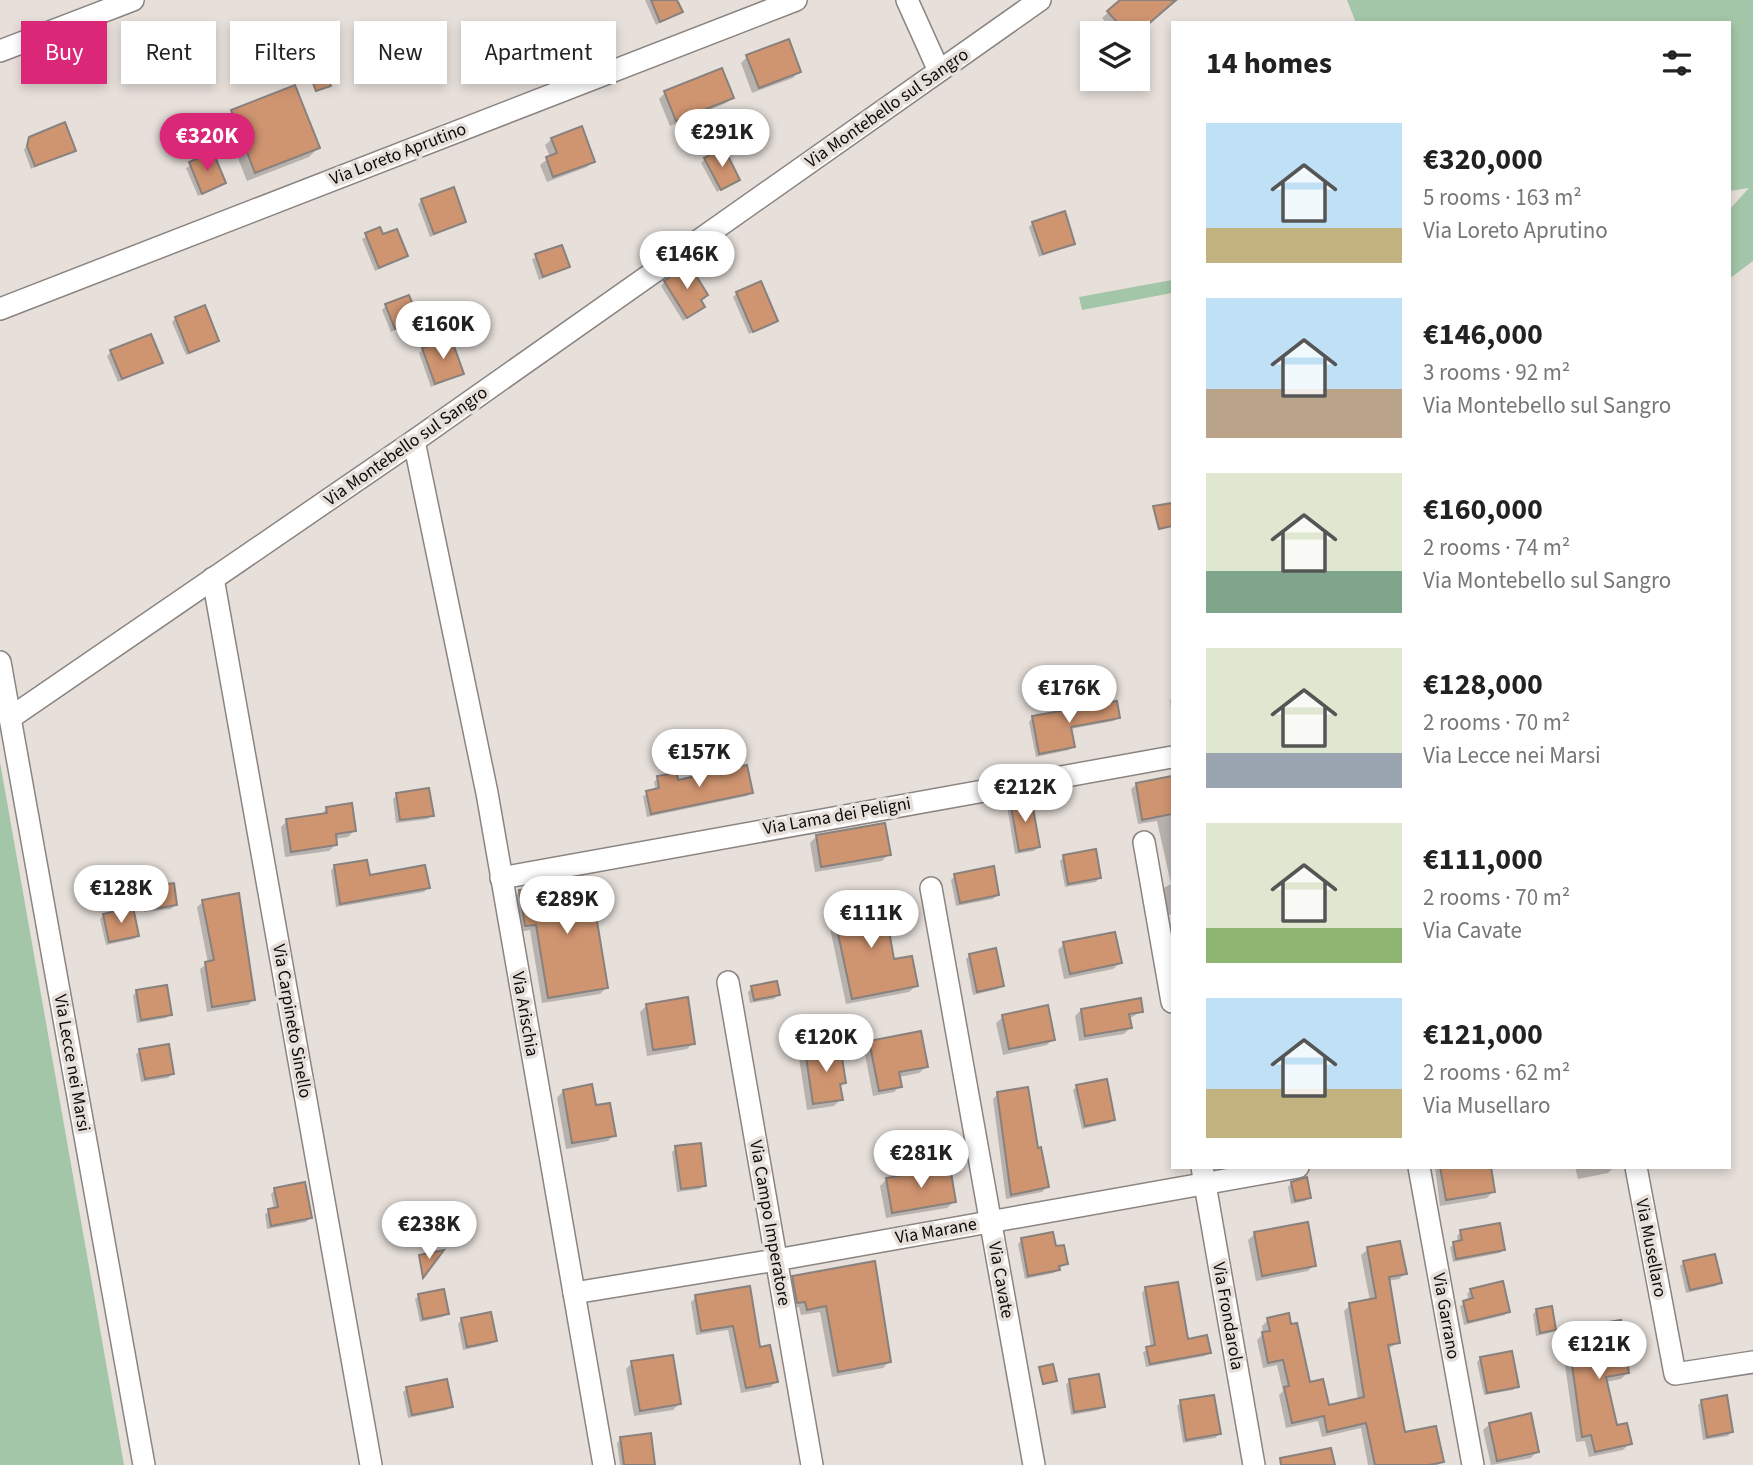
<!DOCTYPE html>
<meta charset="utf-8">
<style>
body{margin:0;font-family:"Source Sans 3",sans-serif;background:#f2f2f2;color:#222;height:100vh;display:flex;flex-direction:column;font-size:26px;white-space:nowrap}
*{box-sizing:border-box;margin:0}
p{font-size:23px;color:#767676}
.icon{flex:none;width:38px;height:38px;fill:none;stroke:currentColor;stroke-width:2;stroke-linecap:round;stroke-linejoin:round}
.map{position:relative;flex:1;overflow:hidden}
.side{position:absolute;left:1171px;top:21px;width:560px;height:1148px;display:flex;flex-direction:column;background:#fff;border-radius:0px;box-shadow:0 4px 10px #0003}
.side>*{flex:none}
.hud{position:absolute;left:21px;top:21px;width:665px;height:63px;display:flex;gap:14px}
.controls{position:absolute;left:1080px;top:21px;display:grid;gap:14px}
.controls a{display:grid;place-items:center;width:70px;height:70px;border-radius:0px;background:#fff;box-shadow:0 4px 10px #0003;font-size:35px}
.price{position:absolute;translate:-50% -60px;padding:0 16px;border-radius:24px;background:#fff;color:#222;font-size:23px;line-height:46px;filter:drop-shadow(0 2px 4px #0008)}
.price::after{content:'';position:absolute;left:50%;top:42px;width:21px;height:16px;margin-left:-10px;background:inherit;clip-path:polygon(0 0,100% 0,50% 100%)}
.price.active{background:#db2777;color:#fff}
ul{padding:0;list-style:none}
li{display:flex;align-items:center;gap:21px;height:175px;padding:0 35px}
li span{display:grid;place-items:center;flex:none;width:196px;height:140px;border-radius:0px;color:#555}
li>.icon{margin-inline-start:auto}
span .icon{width:84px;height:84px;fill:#fffc;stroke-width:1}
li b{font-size:30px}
h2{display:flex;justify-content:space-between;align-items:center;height:84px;padding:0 35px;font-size:30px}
.chip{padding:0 24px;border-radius:0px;background:#fff;box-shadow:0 4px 10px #0003;font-size:24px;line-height:63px}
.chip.active{background:#db2777;color:#fff}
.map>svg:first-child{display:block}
.green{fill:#a3c6a8}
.shadow{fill:#0003}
.building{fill:#cf9470;stroke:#88817d;stroke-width:2}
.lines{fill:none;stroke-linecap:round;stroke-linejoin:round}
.street-casing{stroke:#8b8480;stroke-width:24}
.street{stroke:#fff;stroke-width:21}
.labels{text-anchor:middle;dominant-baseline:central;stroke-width:7;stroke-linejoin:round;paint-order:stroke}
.street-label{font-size:18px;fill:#0d0b0a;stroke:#e6dfda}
</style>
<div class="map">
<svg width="1753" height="1465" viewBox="0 0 1753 1465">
<rect width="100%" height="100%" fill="#e6dfda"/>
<g class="green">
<path d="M1347 0H1753V261L1729 279V210L1749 188 1729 191V23H1356Z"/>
<path d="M1172 280V293L1082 310 1079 297Z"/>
<path d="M0 762 124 1465H0Z"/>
</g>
<g class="shadow">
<path d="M645 0H675L680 12 656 25Z"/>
<path d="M1122 0H1178L1137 33H1115L1102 18Z"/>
<path d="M747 57 799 71 793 78 752 93 741 63Z"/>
<path d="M665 93 732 97 726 103 670 126 659 99Z"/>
<path d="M232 112 318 148 309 157 247 181 223 121Z"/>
<path d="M30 138 74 150 31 169 24 150Z"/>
<path d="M552 139 593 161 587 167 547 182 540 165 550 157 545 145Z"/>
<path d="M212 154 224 183 198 196 186 168Z"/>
<path d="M705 159 738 179 717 192 701 163Z"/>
<path d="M422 200 464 222 430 237 418 204Z"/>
<path d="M1033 223 1073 243 1039 257 1029 227Z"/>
<path d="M379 230 382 237 406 256 375 271 362 239Z"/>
<path d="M561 247 568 267 539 280 532 259Z"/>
<path d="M665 282 699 301 703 307 683 321 661 286Z"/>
<path d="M737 293 776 320 749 334 733 297Z"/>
<path d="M386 306 417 319 391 332 382 310Z"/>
<path d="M176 318 217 340 186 355 172 322Z"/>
<path d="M423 349 462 374 431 387 419 353Z"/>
<path d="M111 352 161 363 118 382 107 356Z"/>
<path d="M1172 505V526L1158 529 1153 509Z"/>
<path d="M1172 698V719L1170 700Z"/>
<path d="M1118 717 1114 721 1070 729 1073 746 1069 750 1036 757 1029 722 1032 718Z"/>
<path d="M658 778 677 782 751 792 747 796 647 817 643 796 656 791 654 782Z"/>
<path d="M1172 778V914L1165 916 1160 890 1171 884 1157 821 1138 824 1131 789 1137 784Z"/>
<path d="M397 795 432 815 428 819 396 823 393 799Z"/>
<path d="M1011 802 1038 847 1034 851 1015 854 1007 806Z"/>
<path d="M327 808 354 831 348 837 335 839V845L329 851 285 857 281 827 287 821 321 815Z"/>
<path d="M817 836 889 854 882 861 815 872 810 843Z"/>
<path d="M1064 857 1099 878 1096 882 1065 887 1060 861Z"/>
<path d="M335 866 368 878 428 888 424 892 336 907 331 870Z"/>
<path d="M955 876 997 895 993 899 956 906 951 880Z"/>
<path d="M145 889 175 905 171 909 144 912 141 893Z"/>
<path d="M520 891 599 914 595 918 606 988 600 994 542 1003 530 930 519 932 514 898Z"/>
<path d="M203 902 253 1000 248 1005 207 1012 200 969 208 963 197 907Z"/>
<path d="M833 907 916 986 909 992 846 1004 827 914Z"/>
<path d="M104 915 138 936 134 939 106 945 100 919Z"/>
<path d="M1064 944 1120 963 1113 969 1064 979 1058 950Z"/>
<path d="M970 955 1002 985 998 989 973 995 966 959Z"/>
<path d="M752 988 778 995 774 999 750 1003 748 992Z"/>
<path d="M136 992 170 1014 166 1018 137 1023 133 996Z"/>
<path d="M646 1006 693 1043 687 1049 647 1056 640 1012Z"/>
<path d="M1081 1010 1142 1011 1129 1019 1130 1028 1124 1034 1079 1041 1075 1016Z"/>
<path d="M1003 1017 1053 1039 1047 1045 1003 1055 996 1023Z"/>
<path d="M870 1042 926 1067 919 1073 899 1077 900 1086 894 1092 873 1096 864 1049Z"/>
<path d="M140 1051 172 1074 168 1078 141 1082 136 1054Z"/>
<path d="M805 1052 844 1083 839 1088 841 1099 834 1106 807 1110 799 1058Z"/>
<path d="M1077 1086 1113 1119 1110 1123 1082 1129 1073 1090Z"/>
<path d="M563 1091 595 1107 614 1135 608 1141 566 1149 557 1098Z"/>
<path d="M998 1094 1037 1150 1047 1187 1042 1192 1006 1199 993 1099Z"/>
<path d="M676 1148 704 1185 700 1189 677 1192 672 1152Z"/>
<path d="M1435 1167H1489L1493 1191 1487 1198 1440 1206Z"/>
<path d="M1575 1167H1612V1169L1608 1173 1578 1179Z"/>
<path d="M887 1179 954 1202 947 1208 886 1218 880 1186Z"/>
<path d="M1292 1183 1309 1198 1305 1201 1291 1204 1288 1187Z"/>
<path d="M275 1190 310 1218 306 1222 267 1229 265 1214 274 1209 271 1194Z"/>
<path d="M1461 1232 1504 1249 1500 1253 1453 1262 1450 1247 1458 1242 1457 1236Z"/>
<path d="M1255 1234 1314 1265 1308 1271 1256 1281 1248 1240Z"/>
<path d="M1022 1240 1055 1248 1066 1263 1054 1273 1025 1279 1018 1244Z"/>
<path d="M1368 1249 1405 1273 1399 1279 1388 1281 1399 1342 1388 1349 1404 1434 1442 1461 1438 1465H1368L1361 1428 1322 1437 1318 1421 1286 1428 1279 1395 1283 1391 1277 1365 1263 1368 1257 1340 1263 1334 1262 1326 1268 1320 1308 1384 1327 1407 1358 1400 1344 1311 1350 1305 1370 1301 1361 1255Z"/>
<path d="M1684 1262 1720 1282 1716 1286 1686 1293 1680 1266Z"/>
<path d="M874 1263 889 1362 883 1368 832 1377 820 1312 801 1315 799 1307 791 1308 787 1284 793 1278Z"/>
<path d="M748 1288 759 1349 776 1381 771 1387 741 1393 728 1330 696 1335 691 1302 696 1297Z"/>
<path d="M1145 1289 1187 1341 1209 1352 1205 1356 1146 1367 1143 1352 1151 1348 1142 1293Z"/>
<path d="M1471 1290 1508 1311 1505 1315 1464 1325 1460 1306 1469 1301 1467 1294Z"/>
<path d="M419 1296 447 1313 443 1317 420 1322 415 1299Z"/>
<path d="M1537 1310 1554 1329 1550 1333 1536 1336 1533 1314Z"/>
<path d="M461 1320 495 1340 491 1344 463 1350 458 1324Z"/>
<path d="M1567 1331 1627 1373 1621 1379 1605 1382 1615 1428 1630 1443 1623 1450 1589 1457 1585 1441 1576 1442 1561 1337Z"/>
<path d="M1481 1358 1517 1386 1513 1390 1484 1395 1477 1362Z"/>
<path d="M632 1363 679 1404 673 1410 634 1416 626 1369Z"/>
<path d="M1069 1381 1103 1406 1099 1410 1071 1415 1066 1385Z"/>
<path d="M407 1389 451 1406 447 1410 408 1418 403 1392Z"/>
<path d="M1702 1401 1731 1432 1728 1436 1703 1440 1698 1405Z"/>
<path d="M1181 1402 1219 1434 1215 1438 1183 1443 1177 1406Z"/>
<path d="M1490 1424 1537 1451 1531 1458 1491 1465 1483 1430Z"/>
<path d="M621 1439 654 1465H620L617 1443Z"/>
</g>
<g class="building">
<path d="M651 0H677L683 12 660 22Z"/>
<path d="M1120 0H1176L1138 33H1127L1107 11Z"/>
<path d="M789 39 801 72 759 88 746 55Z"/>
<path d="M722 68 734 98 676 121 664 91Z"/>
<path d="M325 72 331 86 316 91 311 78Z"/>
<path d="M295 85 320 148 255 173 231 110Z"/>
<path d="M65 122 76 151 35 166 27 146 29 137Z"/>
<path d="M582 126 595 162 553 177 546 157 557 153 551 138Z"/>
<path d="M724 148 740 180 721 190 704 158Z"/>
<path d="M213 152 226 183 202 194 189 162Z"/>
<path d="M454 187 466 222 434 234 421 199Z"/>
<path d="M1065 211 1075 244 1043 254 1032 222Z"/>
<path d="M380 227 383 234 397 229 408 256 379 268 365 233Z"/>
<path d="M562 245 570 267 543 277 535 254Z"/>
<path d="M689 264 708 295 701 300 705 307 687 318 664 281Z"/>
<path d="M761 281 778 321 753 332 736 292Z"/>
<path d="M409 295 419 320 395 329 385 304Z"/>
<path d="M205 305 219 341 189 353 175 317Z"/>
<path d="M151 334 163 363 122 379 110 350Z"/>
<path d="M451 338 464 374 435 384 422 348Z"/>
<path d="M1172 503V526L1159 529 1153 506Z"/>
<path d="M1117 701 1120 718 1071 727 1075 747 1039 754 1032 716Z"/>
<path d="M747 765 753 793 651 814 646 791 659 788 657 776 677 773 678 780Z"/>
<path d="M1172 776V814L1142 820 1136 783Z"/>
<path d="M429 788 434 816 400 820 396 793Z"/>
<path d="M1031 797 1040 847 1019 851 1010 801Z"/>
<path d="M352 803 356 831 336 834 337 845 291 852 286 819 327 813 326 807Z"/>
<path d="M885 823 891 855 821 867 816 835Z"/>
<path d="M1096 849 1101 878 1068 884 1063 855Z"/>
<path d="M367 860 370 875 425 865 430 888 340 904 334 865Z"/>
<path d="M994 866 999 895 960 903 954 874Z"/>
<path d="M595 878 601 915H596L608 988 548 998 536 925 525 926 519 890Z"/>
<path d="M174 883 177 905 147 910 144 887Z"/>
<path d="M239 893 255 1000 212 1007 205 962 214 960 202 900Z"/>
<path d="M883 897 894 959 912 956 918 986 852 999 832 906Z"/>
<path d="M133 907 139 936 109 942 103 914Z"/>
<path d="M1115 932 1122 963 1070 974 1063 942Z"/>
<path d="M996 948 1004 986 977 992 969 954Z"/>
<path d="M777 981 780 995 754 1000 751 986Z"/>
<path d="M167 985 172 1015 141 1020 136 990Z"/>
<path d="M688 997 695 1044 653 1050 646 1004Z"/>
<path d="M1141 998 1143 1012 1129 1014 1132 1028 1085 1036 1081 1009Z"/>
<path d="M1048 1005 1055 1040 1009 1049 1002 1015Z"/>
<path d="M921 1031 928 1067 899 1072 902 1087 879 1091 869 1041Z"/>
<path d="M169 1044 174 1074 145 1079 139 1049Z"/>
<path d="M840 1045 846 1083 840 1084 843 1100 813 1104 805 1050Z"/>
<path d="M1107 1079 1115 1120 1085 1126 1076 1085Z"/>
<path d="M592 1084 596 1105 610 1103 616 1136 572 1143 563 1090Z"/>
<path d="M1028 1087 1038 1148 1041 1147 1049 1187 1011 1195 997 1092Z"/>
<path d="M701 1143 706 1186 681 1189 675 1146Z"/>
<path d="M950 1167 956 1202 892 1213 886 1178Z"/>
<path d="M1440 1167H1491L1495 1192 1446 1200Z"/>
<path d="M1307 1177 1311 1198 1295 1201 1291 1182Z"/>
<path d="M305 1182 312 1218 271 1226 268 1209 278 1207 274 1188Z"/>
<path d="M1308 1222 1316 1266 1262 1276 1254 1232Z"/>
<path d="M1500 1223 1505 1250 1456 1259 1453 1242 1462 1240 1460 1230Z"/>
<path d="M1053 1232 1056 1246 1064 1245 1068 1264 1059 1266 1060 1270 1028 1276 1021 1238Z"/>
<path d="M1400 1241 1407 1274 1389 1277 1400 1343 1388 1345 1405 1432 1436 1426 1444 1462 1429 1465H1375L1366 1423 1327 1432 1324 1416 1292 1423 1284 1387 1289 1386 1283 1360 1268 1363 1262 1332 1270 1331 1267 1318 1289 1313 1291 1324 1297 1323 1310 1382 1323 1379 1329 1405 1364 1397 1349 1303 1376 1298 1367 1247Z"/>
<path d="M444 1250 423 1278 419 1255Z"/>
<path d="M1715 1254 1722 1283 1690 1290 1683 1261Z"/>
<path d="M875 1261 891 1362 838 1372 826 1306 807 1310 805 1302 797 1303 792 1276Z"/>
<path d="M1503 1281 1510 1312 1468 1322 1463 1301 1473 1298 1470 1289Z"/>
<path d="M1178 1282 1188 1339 1207 1335 1211 1353 1150 1364 1146 1347 1155 1345 1145 1287Z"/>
<path d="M750 1286 760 1347 770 1345 778 1382 746 1388 733 1326 701 1331 695 1295Z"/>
<path d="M444 1289 449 1314 423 1319 418 1294Z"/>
<path d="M1552 1306 1556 1330 1540 1333 1536 1309Z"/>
<path d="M491 1312 497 1341 467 1347 461 1318Z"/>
<path d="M1621 1320 1629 1373 1606 1377 1617 1425 1627 1423 1632 1444 1595 1452 1591 1435 1582 1437 1567 1329Z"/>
<path d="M1512 1351 1519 1387 1487 1393 1480 1357Z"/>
<path d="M673 1355 681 1404 640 1411 631 1361Z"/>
<path d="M1053 1364 1057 1381 1043 1384 1039 1367Z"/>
<path d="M1099 1374 1105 1407 1074 1412 1069 1379Z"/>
<path d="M447 1379 453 1407 412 1415 406 1387Z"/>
<path d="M1214 1395 1221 1434 1186 1440 1180 1400Z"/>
<path d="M1727 1395 1733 1432 1707 1437 1701 1400Z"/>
<path d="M1531 1413 1539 1452 1497 1461 1489 1423Z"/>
<path d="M651 1433 655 1465H624L620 1437Z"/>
<path d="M1331 1448 1335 1465H1281L1280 1458Z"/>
</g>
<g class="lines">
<defs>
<g id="street">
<path d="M907 0 939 71"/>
<path d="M0 51 133 0"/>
<path d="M0 309 796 0"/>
<path d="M414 441 487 793 604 1465"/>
<path d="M213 578 371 1465"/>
<path d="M0 662 144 1465"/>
<path d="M10 718 414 441 1040 0"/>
<path d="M1144 842 1172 1002"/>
<path d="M501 878 1172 757"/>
<path d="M931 888 1034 1465"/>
<path d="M728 982 812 1465"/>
<path d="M1202 1167 1254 1465"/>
<path d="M1419 1167 1473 1465"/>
<path d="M1636 1167 1675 1374 1753 1362"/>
<path d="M574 1293 776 1260 1298 1167"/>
</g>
</defs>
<use href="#street" class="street-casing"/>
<use href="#street" class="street"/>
</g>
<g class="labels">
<g class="street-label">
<text transform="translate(887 108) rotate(-35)">Via Montebello sul Sangro</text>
<text transform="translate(398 154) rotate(-21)">Via Loreto Aprutino</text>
<text transform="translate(406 446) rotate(-35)">Via Montebello sul Sangro</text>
<text transform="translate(837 816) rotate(-10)">Via Lama dei Peligni</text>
<text transform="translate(525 1014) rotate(80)">Via Arischia</text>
<text transform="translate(292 1021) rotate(80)">Via Carpineto Sinello</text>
<text transform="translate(72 1063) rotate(80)">Via Lecce nei Marsi</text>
<text transform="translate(770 1223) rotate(80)">Via Campo Imperatore</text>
<text transform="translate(936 1231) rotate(-10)">Via Marane</text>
<text transform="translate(1651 1248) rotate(79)">Via Musellaro</text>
<text transform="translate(1001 1280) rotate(80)">Via Cavate</text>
<text transform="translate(1228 1316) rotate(80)">Via Frondarola</text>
<text transform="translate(1446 1316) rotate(80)">Via Garrano</text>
</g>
</g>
</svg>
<div class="controls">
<a><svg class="icon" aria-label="layers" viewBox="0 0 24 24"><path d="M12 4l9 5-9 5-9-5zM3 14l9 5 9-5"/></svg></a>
</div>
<b class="price" style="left:722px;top:169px">€291K</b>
<b class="price active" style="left:207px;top:173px">€320K</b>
<b class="price" style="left:687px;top:291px">€146K</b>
<b class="price" style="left:443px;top:361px">€160K</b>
<b class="price" style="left:1069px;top:725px">€176K</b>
<b class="price" style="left:699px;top:789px">€157K</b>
<b class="price" style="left:1025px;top:824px">€212K</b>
<b class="price" style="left:121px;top:925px">€128K</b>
<b class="price" style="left:567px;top:936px">€289K</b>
<b class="price" style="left:871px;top:950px">€111K</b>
<b class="price" style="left:826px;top:1074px">€120K</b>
<b class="price" style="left:921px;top:1190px">€281K</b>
<b class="price" style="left:429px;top:1261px">€238K</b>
<b class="price" style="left:1599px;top:1381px">€121K</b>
<div class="hud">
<a class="chip active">Buy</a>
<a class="chip">Rent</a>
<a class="chip">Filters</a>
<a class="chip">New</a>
<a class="chip">Apartment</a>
</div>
<section class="side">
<h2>14 homes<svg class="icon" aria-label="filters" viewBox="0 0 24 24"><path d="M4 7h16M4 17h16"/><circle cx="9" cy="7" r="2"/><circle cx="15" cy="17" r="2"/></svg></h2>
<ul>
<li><span style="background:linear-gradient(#bfe0f5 75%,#c2b280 0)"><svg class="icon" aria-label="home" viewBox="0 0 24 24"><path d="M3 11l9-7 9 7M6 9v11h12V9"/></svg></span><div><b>€320,000</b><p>5 rooms · 163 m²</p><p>Via Loreto Aprutino</p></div></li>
<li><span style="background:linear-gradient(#bfe0f5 65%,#b9a48a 0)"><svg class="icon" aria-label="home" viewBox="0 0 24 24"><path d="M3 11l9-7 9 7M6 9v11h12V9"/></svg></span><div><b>€146,000</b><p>3 rooms · 92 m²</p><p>Via Montebello sul Sangro</p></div></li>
<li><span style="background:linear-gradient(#dfe7d0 70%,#7fa58c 0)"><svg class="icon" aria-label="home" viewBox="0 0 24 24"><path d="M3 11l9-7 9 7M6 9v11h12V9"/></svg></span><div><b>€160,000</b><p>2 rooms · 74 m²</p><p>Via Montebello sul Sangro</p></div></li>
<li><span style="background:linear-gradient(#dfe7d0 75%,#9aa5b1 0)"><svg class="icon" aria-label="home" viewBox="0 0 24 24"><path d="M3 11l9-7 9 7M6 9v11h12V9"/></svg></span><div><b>€128,000</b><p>2 rooms · 70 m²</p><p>Via Lecce nei Marsi</p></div></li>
<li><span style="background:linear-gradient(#dfe7d0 75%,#8fb573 0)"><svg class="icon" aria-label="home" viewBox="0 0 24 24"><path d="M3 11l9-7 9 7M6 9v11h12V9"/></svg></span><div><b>€111,000</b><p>2 rooms · 70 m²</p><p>Via Cavate</p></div></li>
<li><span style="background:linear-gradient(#bfe0f5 65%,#c2b280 0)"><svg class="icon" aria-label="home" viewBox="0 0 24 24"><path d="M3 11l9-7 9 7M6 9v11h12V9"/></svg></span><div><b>€121,000</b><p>2 rooms · 62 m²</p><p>Via Musellaro</p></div></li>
</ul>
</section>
</div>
